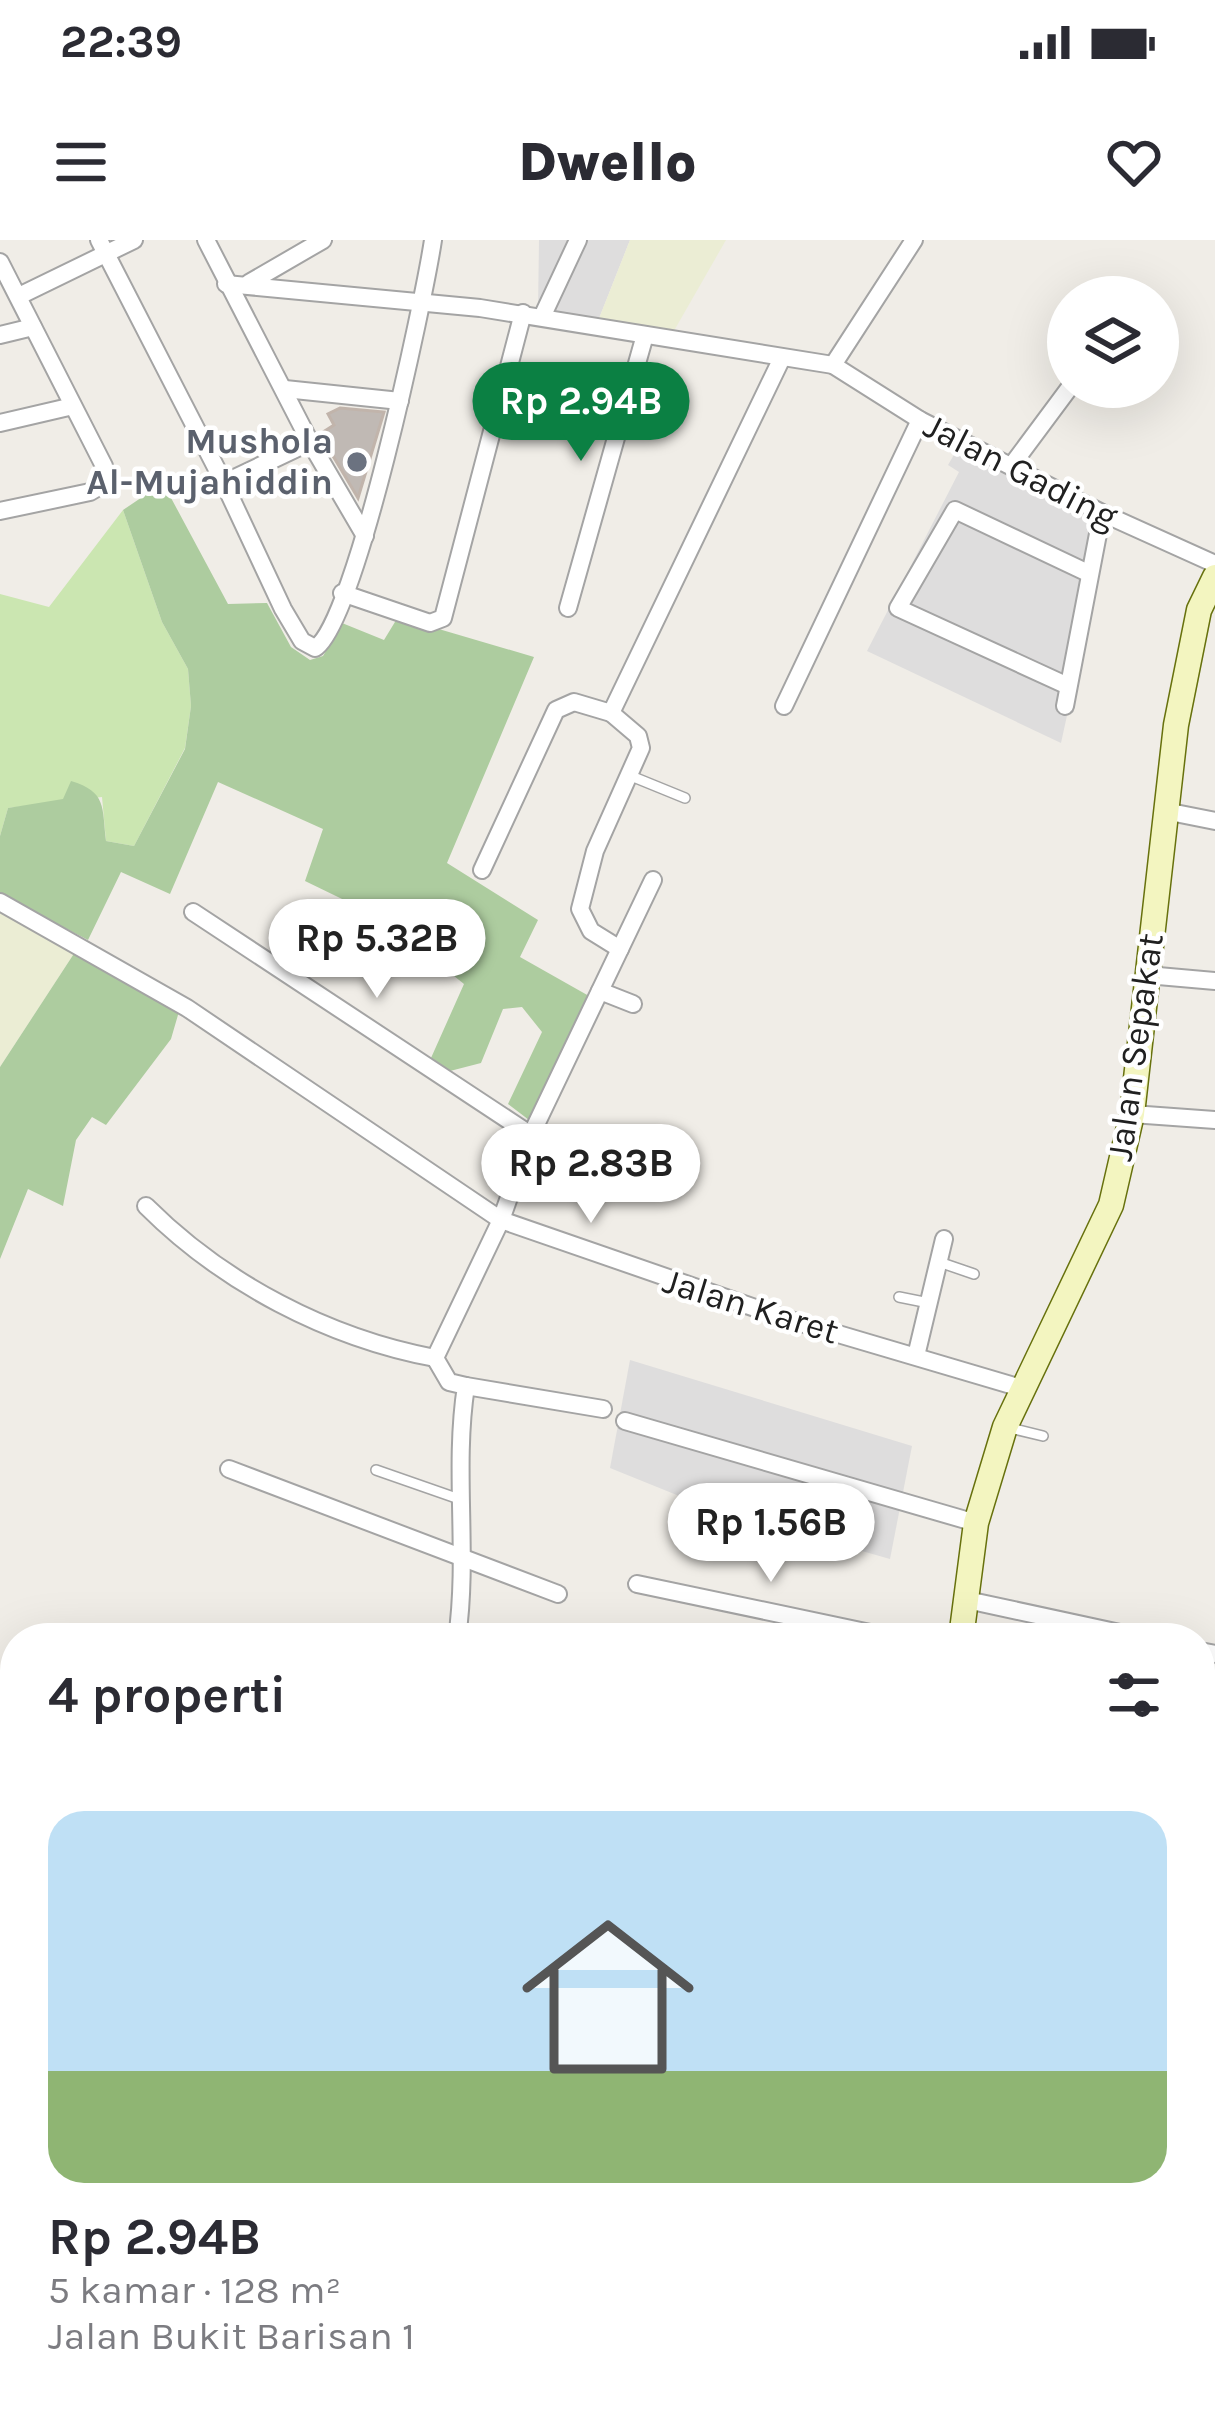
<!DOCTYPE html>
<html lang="id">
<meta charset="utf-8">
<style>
body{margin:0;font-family:Karla,sans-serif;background:#f7f7f7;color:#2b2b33;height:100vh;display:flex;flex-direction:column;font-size:45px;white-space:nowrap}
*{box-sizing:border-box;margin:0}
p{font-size:39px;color:#7c7c81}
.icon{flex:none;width:66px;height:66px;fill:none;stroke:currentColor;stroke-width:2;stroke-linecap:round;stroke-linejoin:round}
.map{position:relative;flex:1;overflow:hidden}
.drawer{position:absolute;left:0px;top:1383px;width:1215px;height:804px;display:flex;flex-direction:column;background:#fff;border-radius:48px 48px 0 0;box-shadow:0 12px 48px #0002}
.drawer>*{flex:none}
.controls{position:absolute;left:1047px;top:36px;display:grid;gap:24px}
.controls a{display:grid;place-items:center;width:132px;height:132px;border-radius:50%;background:#fff;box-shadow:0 12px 48px #0002;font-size:60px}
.price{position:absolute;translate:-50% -102px;padding:0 27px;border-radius:42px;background:#fff;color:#222;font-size:39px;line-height:78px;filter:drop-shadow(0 3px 6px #0008)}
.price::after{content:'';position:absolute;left:50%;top:72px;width:36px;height:27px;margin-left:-18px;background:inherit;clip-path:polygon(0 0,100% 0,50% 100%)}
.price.active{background:#0b8043;color:#fff}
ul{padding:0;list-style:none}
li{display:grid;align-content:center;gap:24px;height:636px;padding:0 48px}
li span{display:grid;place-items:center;height:372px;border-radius:36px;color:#555}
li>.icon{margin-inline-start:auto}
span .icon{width:216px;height:216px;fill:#fffc;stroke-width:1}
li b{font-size:51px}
h2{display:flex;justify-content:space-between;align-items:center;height:144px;padding:0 48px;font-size:51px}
.status{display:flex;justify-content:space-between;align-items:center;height:84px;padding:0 60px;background:#fff;direction:ltr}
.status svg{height:33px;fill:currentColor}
header{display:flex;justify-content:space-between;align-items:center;height:156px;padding:0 48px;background:#fff;font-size:54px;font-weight:800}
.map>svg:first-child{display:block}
.residential{fill:#dedddd}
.farmland{fill:#ebedd4}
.grass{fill:#cbe6b1}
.forest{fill:#adcc9f}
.building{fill:#c0b9b4;stroke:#c1b4ab;stroke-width:3}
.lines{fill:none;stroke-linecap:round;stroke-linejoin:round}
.service-casing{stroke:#a4a4a4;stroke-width:12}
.minor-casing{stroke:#a4a4a4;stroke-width:20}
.secondary-casing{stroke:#67710d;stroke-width:27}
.service{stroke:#fff;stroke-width:9}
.minor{stroke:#fff;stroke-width:16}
.secondary{stroke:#f3f5c0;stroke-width:24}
.worship-dot{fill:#6b7280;stroke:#fff;stroke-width:4.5}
.labels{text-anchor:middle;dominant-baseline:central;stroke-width:9;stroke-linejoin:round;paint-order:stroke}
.worship-label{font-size:36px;font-weight:bold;fill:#5b616d;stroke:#fff;text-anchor:end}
.street-label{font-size:36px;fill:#202020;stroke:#fff}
</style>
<div class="status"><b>22:39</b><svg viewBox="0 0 49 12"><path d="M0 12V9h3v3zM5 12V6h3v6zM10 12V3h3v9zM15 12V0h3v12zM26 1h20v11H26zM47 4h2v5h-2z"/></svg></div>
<header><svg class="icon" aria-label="menu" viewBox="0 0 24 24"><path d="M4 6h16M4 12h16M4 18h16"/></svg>Dwello<svg class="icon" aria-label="heart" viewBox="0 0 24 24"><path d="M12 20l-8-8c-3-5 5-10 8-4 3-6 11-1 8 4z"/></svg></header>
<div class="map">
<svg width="1215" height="2187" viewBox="0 0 1215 2187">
<rect width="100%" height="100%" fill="#f0ede7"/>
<g class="residential">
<path d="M539 0H630L598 81 538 70Z"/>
<path d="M959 206 1109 283 1061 503 867 411 959 232 948 225Z"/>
<path d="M630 1120 912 1206 890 1319 704 1266 610 1228Z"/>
</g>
<g class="farmland">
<path d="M630 0H726L671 96 598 81Z"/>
<path d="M0 667 77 709 0 827Z"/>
</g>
<path class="grass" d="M123 270 162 382 188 429 191 466 185 508 134 606 106 601 102 557 8 568 0 596V354L49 367Z"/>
<g class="forest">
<path d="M163 243 228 364 267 363 291 407 310 420 323 416 342 383 384 400 398 377 534 417 447 623 538 680 520 717 589 756 533 883 508 864 542 792 522 767 503 769 481 823 450 831 431 818 464 744 438 723 449 679 424 671 406 690 305 641 323 589 218 542 170 654 121 632 88 700 0 654V596L8 568 63 559 71 541C107 552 102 567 106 601L134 606 185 509 191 466 188 429 162 382 123 270Z"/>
<path d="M77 709 180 768 171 799 106 885 92 877 76 900 63 966 28 949 0 1019V827Z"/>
</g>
<path class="building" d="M340 168 384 172 358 258 320 194 334 185 328 174Z"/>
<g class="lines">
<defs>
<g id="service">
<path d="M631 536 685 558"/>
<path d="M939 1022 974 1034"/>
<path d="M899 1057 929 1063"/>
<path d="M1010 1188 1043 1196"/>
<path d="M376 1230 462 1260"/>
</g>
<g id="minor">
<path d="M99 0 224 243 283 369 302 401 315 408C355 386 424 60 433 0"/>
<path d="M206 0 310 202 365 296"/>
<path d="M0 22 104 226 107 242 90 252 0 271"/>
<path d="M249 43 323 0"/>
<path d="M226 44 480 68 833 125 914 0"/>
<path d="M19 56 134 0"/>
<path d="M542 77 578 0"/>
<path d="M0 95 33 87"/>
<path d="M833 125 920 180 1102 273 1215 324"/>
<path d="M285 149 400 161"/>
<path d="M0 183 73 166"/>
<path d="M1012 225 1070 147"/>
<path d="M224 243 310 202"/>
<path d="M342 353 430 383 443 378 523 73"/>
<path d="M568 368 645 95"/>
<path d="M1068 446 898 368 955 270 1088 333"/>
<path d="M784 466 920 180"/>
<path d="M1065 466 1102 273"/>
<path d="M611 473 638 496 641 508 595 611 580 669 591 691 620 709"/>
<path d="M1165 571 1215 581"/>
<path d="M482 630 556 470 574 462 611 473 781 120"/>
<path d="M0 662 187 768 501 980 784 1078 1021 1148"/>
<path d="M193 672 531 895"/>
<path d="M1147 735 1215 741"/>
<path d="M600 751 633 764"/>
<path d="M1132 874 1215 880"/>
<path d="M146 966C223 1043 328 1098 435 1118"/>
<path d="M916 1116 944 999"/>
<path d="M466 1146 603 1169"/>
<path d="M625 1181 976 1283"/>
<path d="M229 1229 558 1354"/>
<path d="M637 1344 894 1398"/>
<path d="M967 1360 1143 1398"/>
<path d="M457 1398C469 1314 453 1229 466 1146L449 1142 435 1118 501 980 531 895 653 640"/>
<path d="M1200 1411 1215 1414"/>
<path d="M0 1653 15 1668"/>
<path d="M1200 1710 1215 1713"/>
<path d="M0 1849 15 1848"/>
<path d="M0 1943 15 1942"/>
<path d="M0 2039 15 2040"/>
<path d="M0 2138 15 2140"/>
<path d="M1200 2151H1215"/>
<path d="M53 2187 54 2172"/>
<path d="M182 2187V2172"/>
<path d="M316 2187V2172"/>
<path d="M393 2187 467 2180"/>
</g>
<g id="secondary">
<path d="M961 1398 976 1283 1005 1187 1111 965 1132 874 1176 485 1199 370 1215 337"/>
<path d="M789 2187 792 2172"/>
</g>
</defs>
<use href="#service" class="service-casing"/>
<use href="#minor" class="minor-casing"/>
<use href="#secondary" class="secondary-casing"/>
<use href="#service" class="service"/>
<use href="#minor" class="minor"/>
<use href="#secondary" class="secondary"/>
</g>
<circle class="worship-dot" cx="357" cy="222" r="12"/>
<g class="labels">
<g class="worship-label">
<text x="333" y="201">Mushola<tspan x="333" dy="41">Al-Mujahiddin</tspan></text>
</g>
<g class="street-label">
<text transform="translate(1021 231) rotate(27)">Jalan Gading</text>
<text transform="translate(1135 807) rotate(-82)">Jalan Sepakat</text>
<text transform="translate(751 1066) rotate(17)">Jalan Karet</text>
</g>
</g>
</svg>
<div class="controls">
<a><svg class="icon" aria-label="layers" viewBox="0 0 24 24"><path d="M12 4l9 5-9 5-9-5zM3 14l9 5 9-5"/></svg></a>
</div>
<b class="price active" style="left:581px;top:224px">Rp 2.94B</b>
<b class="price" style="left:377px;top:761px">Rp 5.32B</b>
<b class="price" style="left:591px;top:986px">Rp 2.83B</b>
<b class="price" style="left:771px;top:1345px">Rp 1.56B</b>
<section class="drawer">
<h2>4 properti<svg class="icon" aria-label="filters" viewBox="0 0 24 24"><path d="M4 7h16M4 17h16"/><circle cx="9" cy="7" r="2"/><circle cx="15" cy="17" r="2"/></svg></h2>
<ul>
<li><span style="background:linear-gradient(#bfe0f5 70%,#8fb573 0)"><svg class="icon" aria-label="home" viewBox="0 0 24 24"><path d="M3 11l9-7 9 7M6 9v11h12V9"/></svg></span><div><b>Rp 2.94B</b><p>5 kamar · 128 m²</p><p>Jalan Bukit Barisan 1</p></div></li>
</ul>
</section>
</div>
